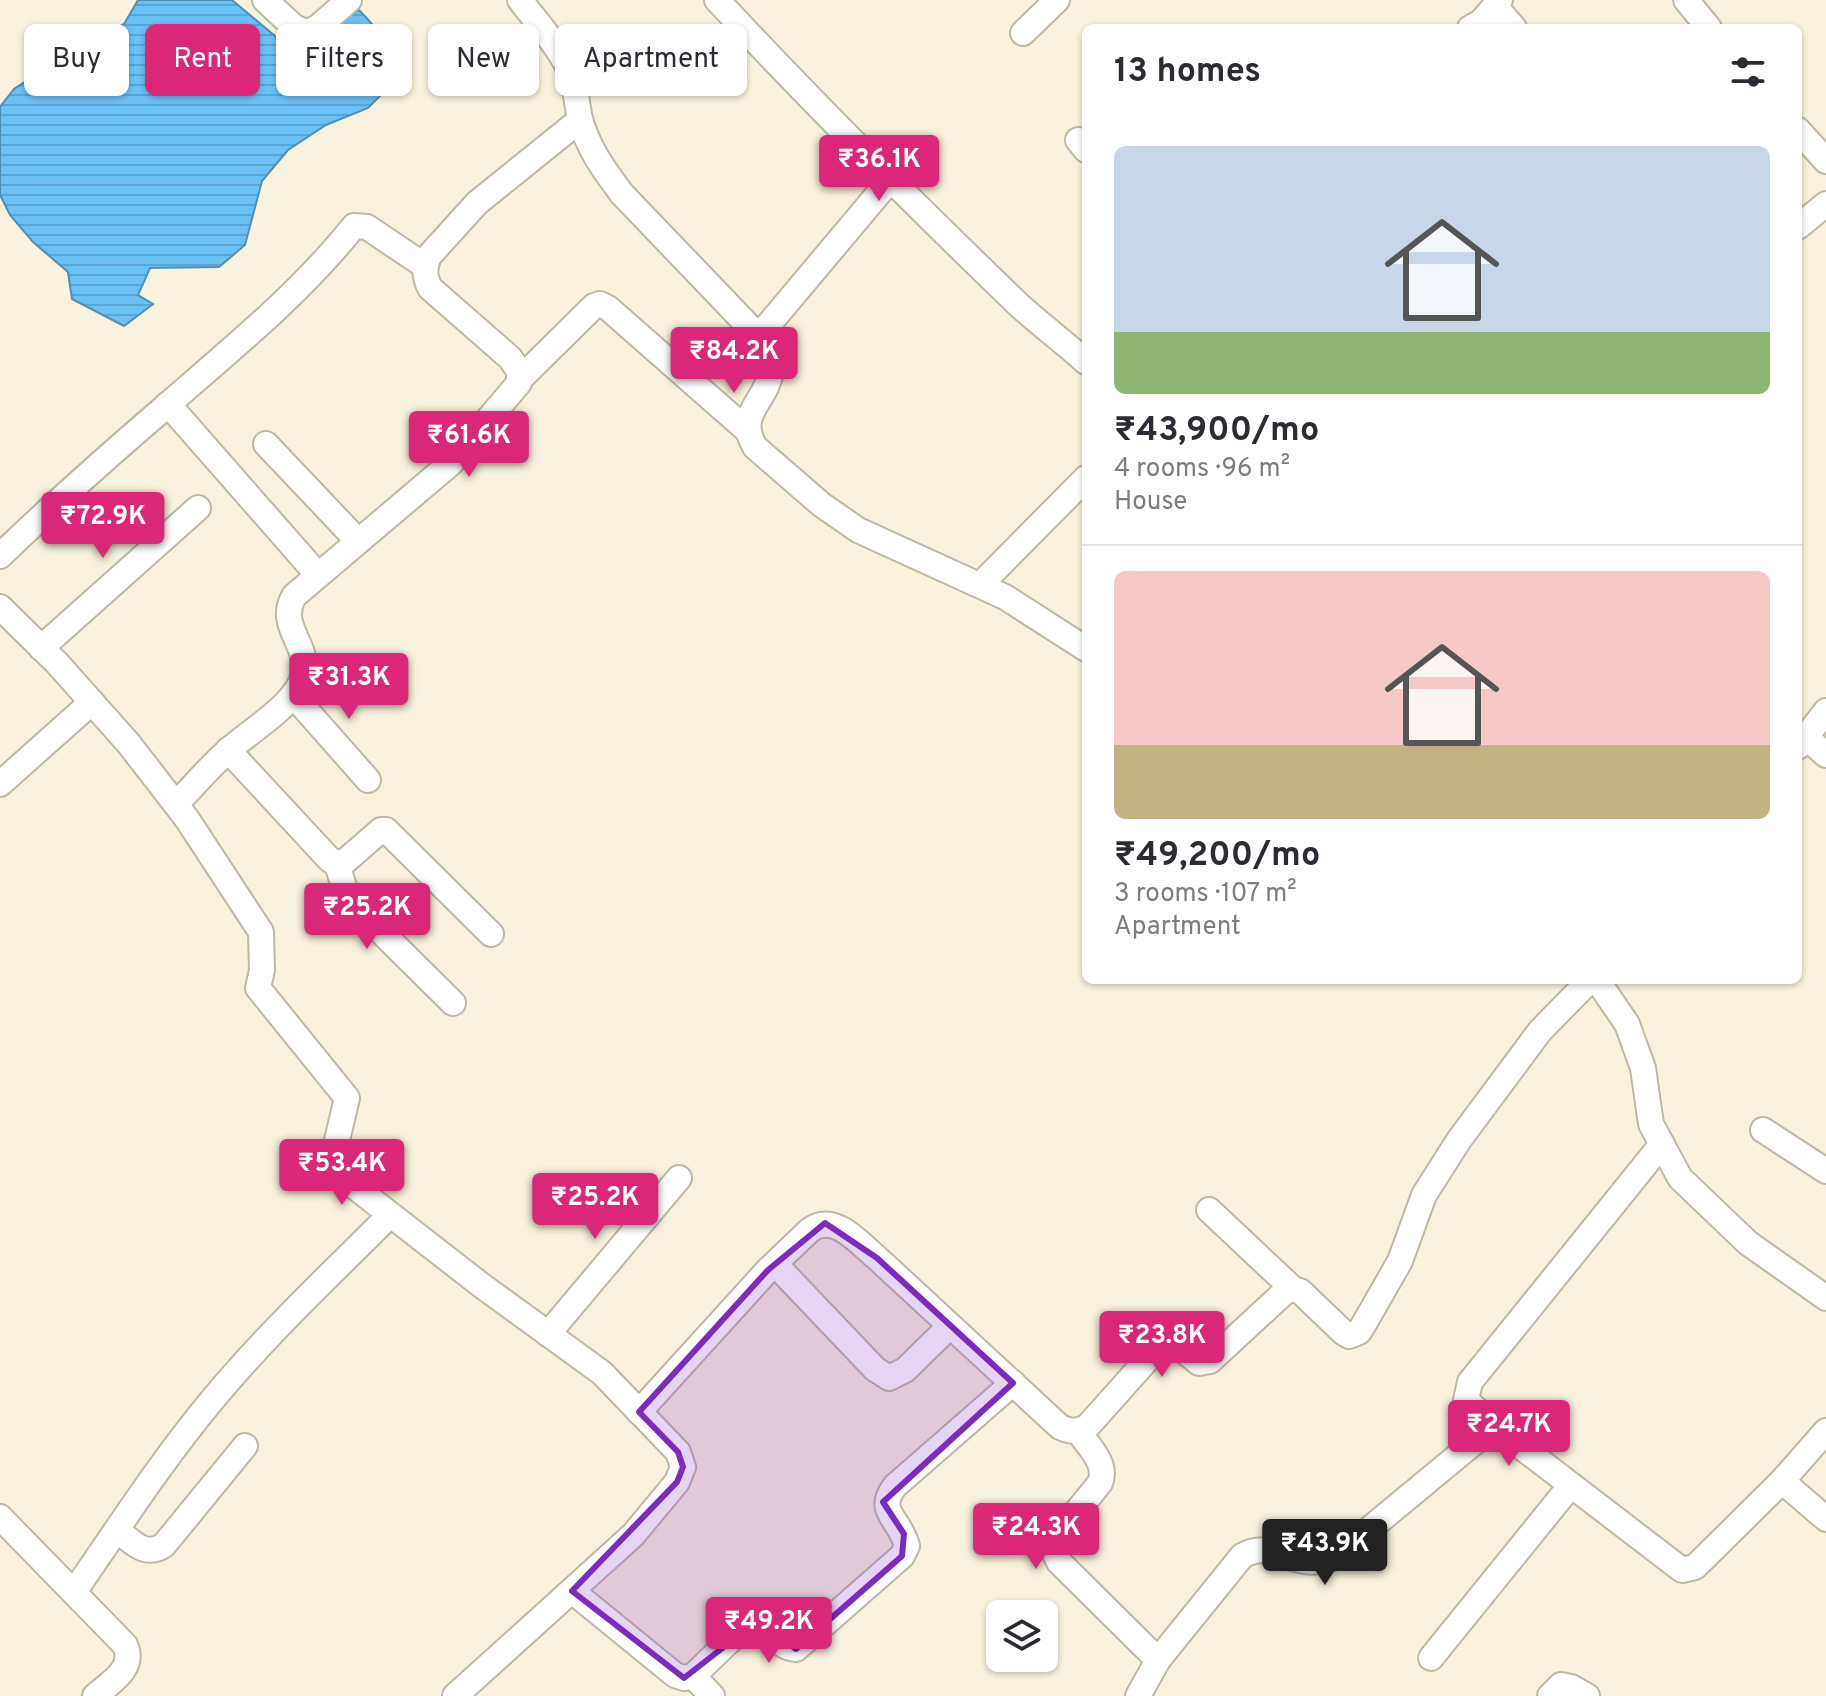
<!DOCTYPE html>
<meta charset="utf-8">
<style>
body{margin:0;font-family:Overpass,sans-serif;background:#f2f2f3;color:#2b2b33;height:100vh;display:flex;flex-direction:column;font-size:30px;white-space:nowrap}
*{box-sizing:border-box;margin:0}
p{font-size:26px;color:#7c7c81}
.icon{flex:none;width:44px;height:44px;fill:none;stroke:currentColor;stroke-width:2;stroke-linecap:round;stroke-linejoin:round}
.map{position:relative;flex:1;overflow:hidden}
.side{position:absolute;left:1082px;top:24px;width:720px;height:960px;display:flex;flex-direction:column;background:#fff;border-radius:12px;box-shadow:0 2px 6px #0004}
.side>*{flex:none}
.hud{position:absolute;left:24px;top:24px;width:760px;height:72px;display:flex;gap:16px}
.controls{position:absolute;left:986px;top:1600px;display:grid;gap:16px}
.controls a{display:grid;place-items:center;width:72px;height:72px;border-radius:12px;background:#fff;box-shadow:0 2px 6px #0004;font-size:40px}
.price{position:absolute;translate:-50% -68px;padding:0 18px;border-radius:8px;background:#db2777;color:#fff;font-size:26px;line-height:52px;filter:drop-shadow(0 2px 4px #0008)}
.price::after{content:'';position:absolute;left:50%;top:48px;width:24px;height:18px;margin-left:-12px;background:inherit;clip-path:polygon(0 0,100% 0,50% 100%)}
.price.on{background:#222;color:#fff}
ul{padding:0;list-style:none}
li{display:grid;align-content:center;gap:16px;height:424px;padding:0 32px}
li+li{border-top:2px solid #e1e1e2}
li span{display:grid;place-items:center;height:248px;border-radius:12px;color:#555}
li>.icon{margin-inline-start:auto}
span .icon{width:144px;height:144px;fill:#fffc;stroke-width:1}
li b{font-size:34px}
h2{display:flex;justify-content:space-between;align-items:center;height:96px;padding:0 32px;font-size:34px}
.tag{padding:0 28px;border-radius:12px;background:#fff;box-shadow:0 2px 6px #0004;font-size:28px;line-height:72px}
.tag.on{background:#db2777;color:#fff}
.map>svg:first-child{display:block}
.water{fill:url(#water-rules);stroke:#538fb2;stroke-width:2}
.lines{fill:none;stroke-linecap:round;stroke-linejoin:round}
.minor-casing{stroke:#beb8a5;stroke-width:28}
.minor{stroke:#fff;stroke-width:24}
.marked{fill:#7b2cbf;fill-opacity:0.2;stroke:#7b2cbf;stroke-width:6;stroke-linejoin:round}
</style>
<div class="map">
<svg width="1826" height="1696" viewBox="0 0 1826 1696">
<defs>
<pattern id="water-rules" width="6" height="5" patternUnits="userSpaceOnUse" patternTransform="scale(2)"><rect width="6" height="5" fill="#6ac1f6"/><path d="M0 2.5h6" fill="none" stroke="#5ba5d2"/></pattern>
</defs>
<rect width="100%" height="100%" fill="#f9f2de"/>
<path class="water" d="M138 0H232L287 46 309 41 359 10C381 32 392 49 396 80L368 108 326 125 288 150 262 181 245 245 219 267 150 268 138 295 153 304 124 326 72 299 68 272 33 242 10 215 0 195V107L14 89 86 42 124 24Z"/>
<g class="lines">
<defs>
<g id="minor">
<path d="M265 0 294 27 306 32 317 28 349 0"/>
<path d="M520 0C536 21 555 42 567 65 576 82 576 101 580 119 588 148 604 170 622 194L763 341C768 351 773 360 771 371 767 402 735 413 755 447L822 505 858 530 1005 597 1086 649"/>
<path d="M717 0C815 105 917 207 1021 307 1042 326 1065 343 1086 362"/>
<path d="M1686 0 1709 28"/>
<path d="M1495 6 1514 28"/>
<path d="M1470 28 1481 22 1500 0"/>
<path d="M1023 33 1057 0"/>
<path d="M1798 130 1826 161"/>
<path d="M1078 140 1086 150"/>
<path d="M1798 227 1826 204"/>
<path d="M759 336 890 180"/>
<path d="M519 380 594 306 600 304 608 308 748 431"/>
<path d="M168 404 317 574"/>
<path d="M266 444 358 541"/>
<path d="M0 556C53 505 108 456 164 408 230 350 299 295 354 226L367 227 425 266"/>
<path d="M980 585 1086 478"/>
<path d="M0 607 57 663 129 744 187 819 261 932 262 970 258 988 347 1098 334 1153 355 1187 481 1285 602 1373 678 1452 683 1467 677 1482 633 1535 455 1696"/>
<path d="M41 648 198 508"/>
<path d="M293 695 368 780"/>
<path d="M1806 737 1826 755"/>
<path d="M1798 747 1826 711"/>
<path d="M228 750 330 860 342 864 381 830H386L491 934"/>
<path d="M0 784 92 702"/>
<path d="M176 804C193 787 209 767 228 751 250 730 300 703 304 672 308 643 277 625 294 596L451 463 519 383V371L510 358 430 288C424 276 424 268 429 256L477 203 580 120"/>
<path d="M337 864 345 890 355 906 453 1003"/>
<path d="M1597 980 1627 1024 1643 1068 1651 1124 1680 1178 1748 1243 1826 1298"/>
<path d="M1763 1130 1826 1171"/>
<path d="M1662 1144 1470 1382 1466 1400 1494 1426 1682 1570 1695 1567 1782 1481 1826 1431"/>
<path d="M1209 1210 1293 1289"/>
<path d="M775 1264 875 1369 889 1378 905 1370 950 1326"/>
<path d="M548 1334 679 1178"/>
<path d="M639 1412 768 1270 810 1230C834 1212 859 1243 877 1258L1060 1427C1071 1432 1076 1432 1087 1427L1162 1343 1173 1342 1199 1363 1210 1361 1288 1289 1300 1291 1344 1333 1349 1336 1359 1332 1364 1324 1400 1261 1424 1195 1459 1140 1540 1031 1590 980"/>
<path d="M1078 1431C1089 1447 1108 1464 1100 1483L1056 1537 1052 1548 1059 1562 1158 1660"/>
<path d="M1782 1481 1826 1519"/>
<path d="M0 1517 125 1645C136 1668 111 1682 95 1696"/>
<path d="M117 1530C133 1542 145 1558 164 1545L245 1446"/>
<path d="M572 1591 675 1675 684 1678 693 1676 744 1627 754 1622C770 1629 778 1648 796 1649L902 1556 907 1546C900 1518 875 1512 895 1486L1013 1383"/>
<path d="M74 1592C119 1527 162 1460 213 1399 267 1334 330 1275 390 1215"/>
<path d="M1431 1658 1571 1485"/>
<path d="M693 1676 712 1696"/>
<path d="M1138 1696 1158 1660 1242 1556C1277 1536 1295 1577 1338 1555L1494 1426"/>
<path d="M1550 1696 1561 1685 1571 1687 1587 1696"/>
</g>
</defs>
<use href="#minor" class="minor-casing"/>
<use href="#minor" class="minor"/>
</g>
<path class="marked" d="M825 1223 877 1258 1013 1383 883 1502 904 1534 902 1556 796 1649 757 1621 684 1678 572 1591 677 1482 683 1467 678 1452 639 1412 768 1270Z"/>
</svg>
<div class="controls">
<a><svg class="icon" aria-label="layers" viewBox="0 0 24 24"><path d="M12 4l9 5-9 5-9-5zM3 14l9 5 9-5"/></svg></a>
</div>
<b class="price" style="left:879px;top:203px">₹36.1K</b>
<b class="price" style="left:734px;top:395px">₹84.2K</b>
<b class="price" style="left:469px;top:479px">₹61.6K</b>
<b class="price" style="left:103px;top:560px">₹72.9K</b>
<b class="price" style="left:349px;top:721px">₹31.3K</b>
<b class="price" style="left:367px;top:951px">₹25.2K</b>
<b class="price" style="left:342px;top:1207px">₹53.4K</b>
<b class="price" style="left:595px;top:1241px">₹25.2K</b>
<b class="price" style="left:1162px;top:1379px">₹23.8K</b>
<b class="price" style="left:1509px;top:1468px">₹24.7K</b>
<b class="price" style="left:1036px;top:1571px">₹24.3K</b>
<b class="price on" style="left:1325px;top:1587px">₹43.9K</b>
<b class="price" style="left:769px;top:1665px">₹49.2K</b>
<div class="hud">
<a class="tag">Buy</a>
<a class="tag on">Rent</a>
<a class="tag">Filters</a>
<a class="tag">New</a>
<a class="tag">Apartment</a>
</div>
<section class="side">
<h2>13 homes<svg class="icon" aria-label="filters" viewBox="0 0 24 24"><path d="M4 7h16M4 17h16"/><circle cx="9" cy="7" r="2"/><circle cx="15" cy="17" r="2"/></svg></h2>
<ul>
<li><span style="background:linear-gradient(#c9d6e8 75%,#8fb573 0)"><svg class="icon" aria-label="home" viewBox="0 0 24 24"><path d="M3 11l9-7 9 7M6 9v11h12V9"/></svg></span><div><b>₹43,900/mo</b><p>4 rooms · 96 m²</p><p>House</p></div></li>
<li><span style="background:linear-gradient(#f6c9c9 70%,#c2b280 0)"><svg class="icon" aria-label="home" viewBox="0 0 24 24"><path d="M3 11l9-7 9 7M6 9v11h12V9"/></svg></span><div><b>₹49,200/mo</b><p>3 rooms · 107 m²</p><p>Apartment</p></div></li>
</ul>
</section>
</div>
